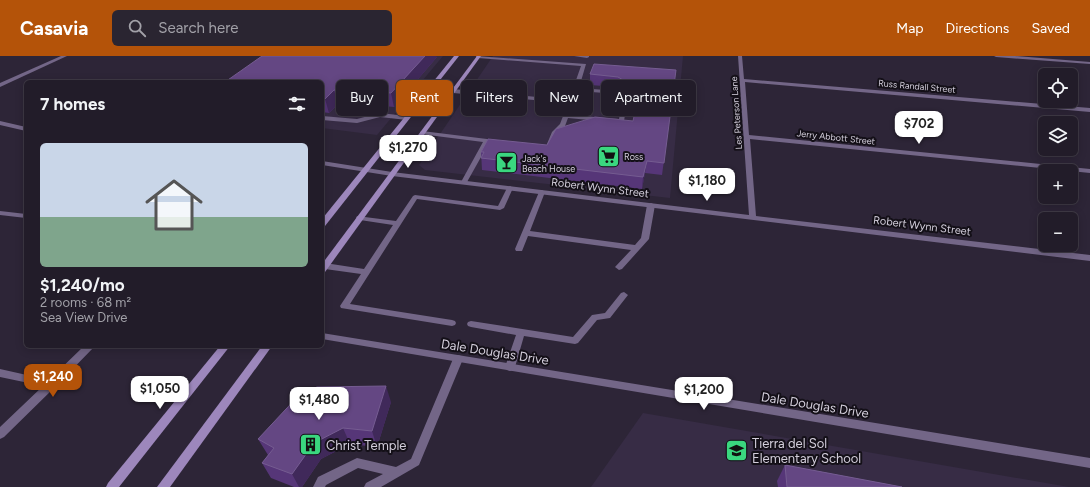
<!DOCTYPE html>
<meta charset="utf-8">
<style>
body{margin:0;font-family:Figtree,sans-serif;background:#2a2531;color:#f1f3f6;height:100vh;display:flex;flex-direction:column;font-size:15px;white-space:nowrap}
*{box-sizing:border-box;margin:0}
p{font-size:13px;color:#a2a1a8}
.icon{flex:none;width:22px;height:22px;fill:none;stroke:currentColor;stroke-width:2;stroke-linecap:round;stroke-linejoin:round}
.map{position:relative;flex:1;overflow:hidden}
.details{position:absolute;left:24px;top:24px;width:300px;height:268px;display:flex;flex-direction:column;background:#221c29;border-radius:6px;box-shadow:0 2px 10px #0003,0 0 0 1px #3f3a46}
.details>*{flex:none}
.guide{position:absolute;left:336px;top:24px;width:380px;height:36px;display:flex;gap:8px}
.fabs{position:absolute;left:1038px;top:12px;display:grid;gap:8px}
.fabs a{display:grid;place-items:center;width:40px;height:40px;border-radius:6px;background:#221c29;box-shadow:0 2px 10px #0003,0 0 0 1px #3f3a46;font-size:20px}
.price{position:absolute;translate:-50% -34px;padding:0 9px;border-radius:8px;background:#fff;color:#222;font-size:13px;line-height:26px;filter:drop-shadow(0 1px 2px #0008)}
.price::after{content:'';position:absolute;left:50%;top:24px;width:12px;height:9px;margin-left:-6px;background:inherit;clip-path:polygon(0 0,100% 0,50% 100%)}
.price.on{background:#b45309;color:#fff}
ul{padding:0;list-style:none}
li{display:grid;align-content:center;gap:8px;height:212px;padding:0 16px}
li+li{border-top:1px solid #3f3a46}
li span{display:grid;place-items:center;height:124px;border-radius:6px;color:#555}
li>.icon{margin-inline-start:auto}
span .icon{width:72px;height:72px;fill:#fffc;stroke-width:1}
li b{font-size:17px}
h2{display:flex;justify-content:space-between;align-items:center;height:48px;padding:0 16px;font-size:17px}
.pill{padding:0 14px;border-radius:6px;background:#221c29;box-shadow:0 2px 10px #0003,0 0 0 1px #3f3a46;font-size:14px;line-height:36px}
.pill.on{background:#b45309;color:#fff}
header{display:flex;align-items:center;gap:24px;box-sizing:border-box;height:56px;padding:0 20px;background:#b45309;color:#fff}
header strong{font-size:19px}
nav{display:flex;gap:22px;margin-inline-start:auto;font-size:14px}
.search{width:280px;height:36px;background:#2a2531;display:flex;align-items:center;gap:10px;box-sizing:border-box;padding:0 14px;border-radius:6px;color:#a2a1a8;font-size:15px}
.map>svg:first-child{display:block}
.built{fill:#372c45}
.lines{fill:none;stroke-linecap:round;stroke-linejoin:round}
.service{fill:#736687;fill-rule:evenodd}
.minor{fill:#736687;fill-rule:evenodd}
.tertiary{fill:#736687;fill-rule:evenodd}
.secondary{fill:#9d87bc;fill-rule:evenodd}
.wall{fill:#563678}
.shaded-wall{fill:#40295a}
.building{fill:#644783;stroke:#755c91}
.labels{text-anchor:middle;dominant-baseline:central;stroke-width:4;stroke-linejoin:round;paint-order:stroke}
.far-street-label{font-size:9px;fill:#d3cedb;stroke:#141018}
.far-poi-label{font-size:9px;fill:#d3cedb;stroke:#141018;text-anchor:start}
.street-label{font-size:11px;fill:#d3cedb;stroke:#141018}
.near-street-label{font-size:13px;fill:#d3cedb;stroke:#141018}
.near-poi-label{font-size:13px;fill:#d3cedb;stroke:#141018;text-anchor:start}
</style>
<header>
<strong>Casavia</strong>
<div class="search"><svg class="icon" aria-label="search" viewBox="0 0 24 24"><circle cx="10" cy="10" r="6"/><path d="M15 15l6 6"/></svg>Search here</div>
<nav><a>Map</a><a>Directions</a><a>Saved</a></nav>
</header>
<div class="map">
<svg width="1090" height="431" viewBox="0 0 1090 431">
<rect width="100%" height="100%" fill="#2d2537"/>
<g class="built">
<path d="M268 0H443L377 79 322 72V26H232Z"/>
<path d="M493 0H683L670 142 425 114 419 109Z"/>
<path d="M643 357 1069 431H591Z"/>
</g>
<g class="lines">
<g class="service">
<path d="M476 0 586 8 579 32 619 35 628 41 624 65 621 67 568 62 565 70 558 77 552 89H548L547 88 552 76 560 68 568 47 453 37 450 35 453 33 569 44 581 10 478 2H476ZM578 35 618 38 623 42 619 63 570 59Z"/>
<path d="M574 0H589V1L587 2Z"/>
<path d="M380 57 407 60 410 62 407 64 380 61 357 67 322 64V60L357 63Z"/>
<path d="M422 75 487 83 490 85 467 126 464 128 461 126 483 86 420 78V76Z"/>
<path d="M510 130 513 132 504 152 500 154 417 143 350 248 452 264 455 265 456 267 455 269 452 270 341 252 340 250 361 218 325 213 322 212V208L325 207 364 213 393 169 360 164 356 162 357 160 396 165 413 140 415 139 498 150 507 132Z"/>
<path d="M542 134 545 136 530 175 635 189 641 182 647 149 651 147 655 149 649 183 622 213 619 214 615 211 631 194 528 180 522 195H516L515 193 539 136Z"/>
<path d="M624 236 628 239 610 262 597 264 578 287 575 288 524 280 515 311 513 314 510 315 507 314 505 311 516 279 471 271 468 270 467 268 468 266 471 265 573 281 592 259 605 257 621 237Z"/>
<path d="M458 299 461 300 463 303 419 409 381 431H364L366 427 383 418 358 412 326 429 325 431H313L318 421 357 402 396 411 411 403 453 303 455 300Z"/>
</g>
<g class="minor">
<path d="M738 0H742L744 23 1090 52V56L745 26 749 79 1090 113V117L750 83 756 160 1090 199V205L392 120 322 109V105L392 116 749 159Z"/>
<path d="M994 0H1015L1090 6V8L996 1Z"/>
<path d="M0 65 26 71V75L0 69Z"/>
<path d="M0 155 26 158V162L0 159Z"/>
<path d="M322 277 1090 402V412L322 283Z"/>
<path d="M84 290H95L55 331 4 381 0 383V371L43 330 0 321V313L49 324Z"/>
</g>
<path class="tertiary" d="M61 0H67L0 31V27Z"/>
<g class="secondary">
<path d="M454 0H459L325 170H322V163Z"/>
<path d="M477 0H481L325 216 322 217V208Z"/>
<path d="M220 290H230L119 431H106L108 427Z"/>
<path d="M262 290H272L170 431H157Z"/>
</g>
</g>
<g class="wall">
<path d="M437 1 394 51 351 47 348 49 338 48 329 57 322 56V26Z"/>
<path d="M676 14 662 119 645 117 642 133 482 114 481 96 547 89 633 65 638 44 617 31 590 29V18Z"/>
<path d="M391 346 377 391 350 388 321 403 302 431H294L271 422 262 407 268 399 258 383Z"/>
<path d="M785 409 902 431H778L777 425Z"/>
</g>
<g class="shaded-wall">
<path d="M425 0H436L437 1 394 51 391 37Z"/>
<path d="M348 33 351 47 348 49 345 35Z"/>
<path d="M334 34 338 48 329 57 325 43Z"/>
<path d="M647 105 645 117 642 133 643 121Z"/>
<path d="M386 330 391 346 377 391 372 375Z"/>
<path d="M343 372 350 388 321 403 302 431H299L292 418 314 387Z"/>
</g>
<g class="building">
<path d="M262 0H425L391 37 348 33 345 35 334 34 325 43 322 42V26H225Z"/>
<path d="M594 8 676 14 664 107 647 105 643 121 481 102 484 96H481L488 83 547 89 556 73 595 61 633 65 640 34 618 21 590 18Z"/>
<path d="M386 330 372 375 343 372 314 387 292 418 262 407 274 392 258 383 301 337 317 331Z"/>
<path d="M785 409 902 431H787Z"/>
</g>
<defs>
<symbol id="supermarket-square" viewBox="-11 -11 22 22"><rect x="-9" y="-9" width="18" height="18" rx="4" fill="#3ad77f" stroke="#141018"/><path d="M-6-5.5h2.5l.6 2H6L4.5 2H-2.5L-4.4-4H-6ZM-1.5 3.2a1.3 1.3 0 1 0 .1 0ZM3 3.2a1.3 1.3 0 1 0 .1 0Z" fill="#111"/></symbol>
<symbol id="bar-square" viewBox="-11 -11 22 22"><rect x="-9" y="-9" width="18" height="18" rx="4" fill="#3ad77f" stroke="#141018"/><path d="M-6-5H6L.8 .8V4.5H3.5V6h-7V4.5H-.8V.8Z" fill="#111"/></symbol>
<symbol id="building-square" viewBox="-11 -11 22 22"><rect x="-9" y="-9" width="18" height="18" rx="4" fill="#3ad77f" stroke="#141018"/><path d="M-4-6H4V6H1V3H-1V6H-4ZM-2.5-4.3h1.7v1.8h-1.7ZM.8-4.3h1.7v1.8H.8ZM-2.5-1h1.7V.8h-1.7ZM.8-1h1.7V.8H.8Z" fill="#111"/></symbol>
<symbol id="school-square" viewBox="-11 -11 22 22"><rect x="-9" y="-9" width="18" height="18" rx="4" fill="#3ad77f" stroke="#141018"/><path d="M0-5L7-2L0 1L-7-2ZM-4 1L0 2.5L4 1V4Q0 6-4 4Z" fill="#111"/></symbol>
</defs>
<g fill-rule="evenodd">
<use href="#supermarket-square" x="596" y="88" width="25" height="25"/>
<use href="#bar-square" x="494" y="94" width="25" height="25"/>
<use href="#building-square" x="298" y="376" width="25" height="25"/>
<use href="#school-square" x="724" y="382" width="25" height="25"/>
</g>
<g class="labels">
<g class="far-street-label">
<text transform="translate(917 30) rotate(5)">Russ Randall Street</text>
<text transform="translate(736 57) rotate(-94)">Les Peterson Lane</text>
<text transform="translate(836 81) rotate(6)">Jerry Abbott Street</text>
</g>
<g class="far-poi-label">
<text x="624" y="100">Ross</text>
<text x="522" y="102">Jack's<tspan x="522" dy="10">Beach House</tspan></text>
</g>
<g class="street-label">
<text transform="translate(600 132) rotate(7)">Robert Wynn Street</text>
<text transform="translate(922 170) rotate(7)">Robert Wynn Street</text>
</g>
<g class="near-street-label">
<text transform="translate(495 296) rotate(9)">Dale Douglas Drive</text>
<text transform="translate(815 349) rotate(9)">Dale Douglas Drive</text>
</g>
<g class="near-poi-label">
<text x="752" y="387">Tierra del Sol<tspan x="752" dy="15">Elementary School</tspan></text>
<text x="326" y="389">Christ Temple</text>
</g>
</g>
</svg>
<div class="fabs">
<a><svg class="icon" aria-label="locate" viewBox="0 0 24 24"><circle cx="12" cy="12" r="6"/><path d="M12 2v4M12 18v4M2 12h4M18 12h4"/></svg></a>
<a><svg class="icon" aria-label="layers" viewBox="0 0 24 24"><path d="M12 4l9 5-9 5-9-5zM3 14l9 5 9-5"/></svg></a>
<a>+</a>
<a>−</a>
</div>
<b class="price" style="left:919px;top:89px">$702</b>
<b class="price" style="left:408px;top:113px">$1,270</b>
<b class="price" style="left:707px;top:146px">$1,180</b>
<b class="price on" style="left:53px;top:342px">$1,240</b>
<b class="price" style="left:160px;top:354px">$1,050</b>
<b class="price" style="left:704px;top:355px">$1,200</b>
<b class="price" style="left:319px;top:365px">$1,480</b>
<div class="guide">
<a class="pill">Buy</a>
<a class="pill on">Rent</a>
<a class="pill">Filters</a>
<a class="pill">New</a>
<a class="pill">Apartment</a>
</div>
<section class="details">
<h2>7 homes<svg class="icon" aria-label="filters" viewBox="0 0 24 24"><path d="M4 7h16M4 17h16"/><circle cx="9" cy="7" r="2"/><circle cx="15" cy="17" r="2"/></svg></h2>
<ul>
<li><span style="background:linear-gradient(#c9d6e8 60%,#7fa58c 0)"><svg class="icon" aria-label="home" viewBox="0 0 24 24"><path d="M3 11l9-7 9 7M6 9v11h12V9"/></svg></span><div><b>$1,240/mo</b><p>2 rooms · 68 m²</p><p>Sea View Drive</p></div></li>
</ul>
</section>
</div>
